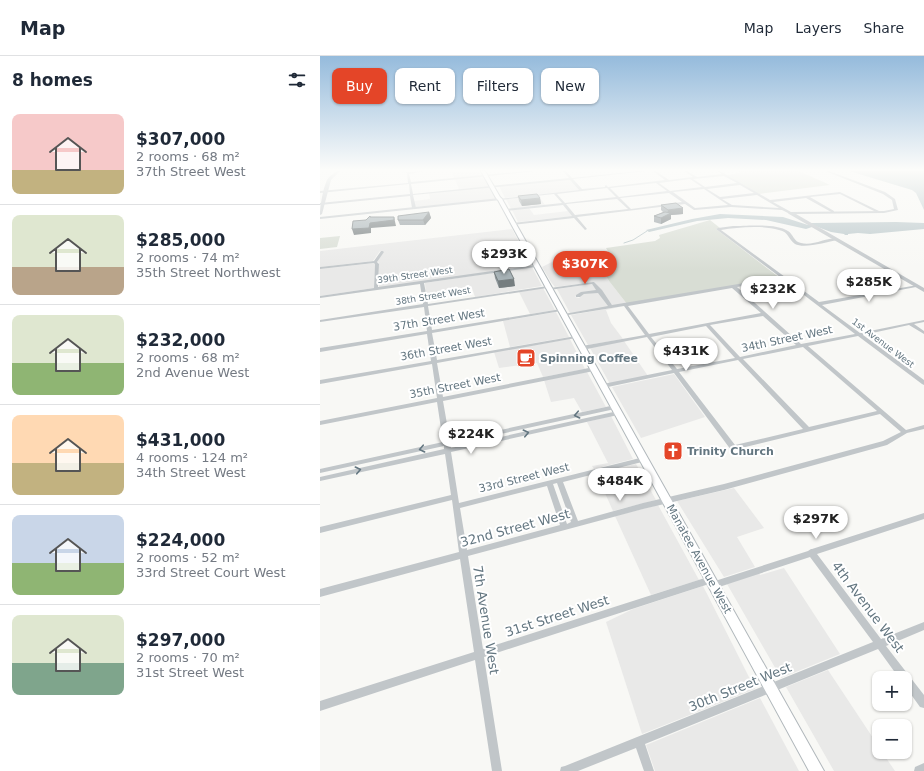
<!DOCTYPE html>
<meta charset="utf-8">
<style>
body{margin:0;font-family:"DejaVu Sans",sans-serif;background:#f6f6f7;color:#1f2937;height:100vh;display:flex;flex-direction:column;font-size:15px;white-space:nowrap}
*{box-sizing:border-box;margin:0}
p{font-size:13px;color:#747a83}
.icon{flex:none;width:22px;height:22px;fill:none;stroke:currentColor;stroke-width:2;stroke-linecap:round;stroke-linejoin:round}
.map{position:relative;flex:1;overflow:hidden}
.sheet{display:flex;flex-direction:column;background:#fff;width:320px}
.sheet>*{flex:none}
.guide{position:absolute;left:12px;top:12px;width:380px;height:36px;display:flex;gap:8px}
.buttons{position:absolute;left:552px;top:615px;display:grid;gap:8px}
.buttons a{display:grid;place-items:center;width:40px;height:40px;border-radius:8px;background:#fff;box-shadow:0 1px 3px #0004;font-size:20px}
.price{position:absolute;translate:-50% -34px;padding:0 9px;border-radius:14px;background:#fff;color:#222;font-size:13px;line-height:26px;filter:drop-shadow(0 1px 2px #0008)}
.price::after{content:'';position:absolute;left:50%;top:24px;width:12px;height:9px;margin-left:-6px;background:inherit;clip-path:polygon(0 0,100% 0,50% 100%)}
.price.active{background:#e44528;color:#fff}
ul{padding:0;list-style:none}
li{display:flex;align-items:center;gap:12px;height:100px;padding:0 12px}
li+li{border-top:1px solid #e0e1e3}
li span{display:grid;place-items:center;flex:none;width:112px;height:80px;border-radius:8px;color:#555}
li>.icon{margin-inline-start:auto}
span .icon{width:48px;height:48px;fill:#fffc;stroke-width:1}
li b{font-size:17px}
h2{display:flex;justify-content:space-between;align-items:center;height:48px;padding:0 12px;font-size:17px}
.chip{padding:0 14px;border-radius:8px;background:#fff;box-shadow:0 1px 3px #0004;font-size:14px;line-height:36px}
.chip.active{background:#e44528;color:#fff}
header{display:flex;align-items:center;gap:24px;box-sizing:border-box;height:56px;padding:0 20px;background:#fff;border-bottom:1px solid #e0e1e3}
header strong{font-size:19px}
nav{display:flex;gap:22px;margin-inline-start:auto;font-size:14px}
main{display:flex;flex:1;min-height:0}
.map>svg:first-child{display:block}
.built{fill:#e9e9e8}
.green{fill:#d8ddd4}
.water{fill:#b8c6c9}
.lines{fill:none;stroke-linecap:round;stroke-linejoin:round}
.stream{stroke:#b8c6c9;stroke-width:1}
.secondary-casing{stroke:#b1b8bc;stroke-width:2}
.minor{fill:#c1c6c9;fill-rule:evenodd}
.tertiary{fill:#c1c6c9;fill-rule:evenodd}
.secondary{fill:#fff;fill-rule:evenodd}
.wall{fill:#90999d}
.shaded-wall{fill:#757d7f}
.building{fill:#a7b2b6;stroke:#757d7f}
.oneway{stroke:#637680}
.labels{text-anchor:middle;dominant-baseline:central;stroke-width:4;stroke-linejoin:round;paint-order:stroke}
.far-street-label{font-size:9px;fill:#637680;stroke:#fff}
.street-label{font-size:11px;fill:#637680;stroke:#fff}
.poi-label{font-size:11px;font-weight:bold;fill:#637680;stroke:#fff;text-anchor:start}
.near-street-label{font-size:13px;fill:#637680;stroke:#fff}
</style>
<header>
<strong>Map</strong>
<nav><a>Map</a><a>Layers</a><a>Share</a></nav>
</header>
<main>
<section class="sheet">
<h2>8 homes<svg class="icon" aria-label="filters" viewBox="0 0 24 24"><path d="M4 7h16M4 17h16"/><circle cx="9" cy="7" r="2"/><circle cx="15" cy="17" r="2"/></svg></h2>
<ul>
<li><span style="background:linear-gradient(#f6c9c9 70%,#c2b280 0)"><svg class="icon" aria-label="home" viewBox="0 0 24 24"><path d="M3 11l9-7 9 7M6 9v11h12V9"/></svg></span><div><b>$307,000</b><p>2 rooms · 68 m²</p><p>37th Street West</p></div></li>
<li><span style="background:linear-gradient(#dfe7d0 65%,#b9a48a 0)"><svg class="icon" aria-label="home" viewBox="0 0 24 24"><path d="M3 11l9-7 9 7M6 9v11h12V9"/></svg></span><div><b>$285,000</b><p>2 rooms · 74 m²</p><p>35th Street Northwest</p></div></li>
<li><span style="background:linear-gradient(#dfe7d0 60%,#8fb573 0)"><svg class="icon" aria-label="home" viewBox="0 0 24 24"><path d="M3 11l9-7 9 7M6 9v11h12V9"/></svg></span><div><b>$232,000</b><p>2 rooms · 68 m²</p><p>2nd Avenue West</p></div></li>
<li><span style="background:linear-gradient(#ffd9b3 60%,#c2b280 0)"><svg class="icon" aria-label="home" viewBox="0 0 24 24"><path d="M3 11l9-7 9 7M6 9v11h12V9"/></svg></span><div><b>$431,000</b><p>4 rooms · 124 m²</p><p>34th Street West</p></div></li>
<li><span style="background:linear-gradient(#c9d6e8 60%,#8fb573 0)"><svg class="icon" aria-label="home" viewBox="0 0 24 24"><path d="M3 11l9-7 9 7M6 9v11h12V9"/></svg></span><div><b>$224,000</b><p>2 rooms · 52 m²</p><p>33rd Street Court West</p></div></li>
<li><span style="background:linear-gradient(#dfe7d0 60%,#7fa58c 0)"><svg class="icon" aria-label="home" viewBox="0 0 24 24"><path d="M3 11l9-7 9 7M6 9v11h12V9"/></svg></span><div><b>$297,000</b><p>2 rooms · 70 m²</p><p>31st Street West</p></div></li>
</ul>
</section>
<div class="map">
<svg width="604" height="715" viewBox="0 0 604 715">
<rect width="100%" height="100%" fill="#f8f8f5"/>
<g class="built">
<path d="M131 115H162L164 120 135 123Z"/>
<path d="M165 120 170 131 139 133 135 123Z"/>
<path d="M250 124 259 134 185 142 179 130Z"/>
<path d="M170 131 177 143 95 151 94 145 110 143 109 137Z"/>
<path d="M218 139 225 149 191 153 186 143Z"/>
<path d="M209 152 214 159 248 155 252 160 198 166 192 154Z"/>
<path d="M192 173 212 210 59 232V207L57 205 64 195H60L53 205 0 211V195Z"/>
<path d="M290 198 292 200 278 203 289 225 307 248 293 250 274 226 235 231 231 226 222 211 242 201 249 202 248 204 253 209 271 206 266 201Z"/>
<path d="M55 207 54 232 0 240V213Z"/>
<path d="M212 211 222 230 155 241 152 232 106 239 105 227Z"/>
<path d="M272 228 277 235 258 238 255 241 259 242 264 238 278 236 289 251 250 257 237 233Z"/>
<path d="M223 232 235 254 210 258 199 236Z"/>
<path d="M303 250 286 254 291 267 303 283 268 289 251 259Z"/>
<path d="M236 256 249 281 190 291 183 265Z"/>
<path d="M250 283 265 313 223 321 217 307 179 312 174 296Z"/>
<path d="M304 285 328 320 290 328 270 292Z"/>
<path d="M267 316 286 351 262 356 254 342 231 346 224 324Z"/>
<path d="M354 318 385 361 321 382 292 331Z"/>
<path d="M291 360 313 403 274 413 272 410 288 407 267 366Z"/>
<path d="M316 408 336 444 293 455 276 417Z"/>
<path d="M414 432 444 472 417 481 435 511 404 521 357 445Z"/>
<path d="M338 449 379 524 331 539 295 460Z"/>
<path d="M464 512 520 598 461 622 407 528 439 517 440 519Z"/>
<path d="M383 530 435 633 322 678 286 566 313 553Z"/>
<path d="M508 614 559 691V696H562L575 715H514L466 631Z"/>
<path d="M440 642 479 715H335L326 689Z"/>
</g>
<g class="green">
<path d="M417 115H479L510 129 439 138 407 119 420 117Z"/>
<path d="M390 164 400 172 396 173 460 222 307 248 289 225 277 203 291 200 286 192 335 185 340 182 339 179Z"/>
<path d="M20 180 17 191 0 193V182Z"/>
</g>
<g class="water">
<path d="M529 115H604V154L596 137 592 134Z"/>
<path d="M400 158 463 161 488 169 492 167 576 166 604 167V173L550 178 538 177 528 178V179H525L524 178 511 176 495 170 486 173 446 164 408 162 377 165 329 176 326 174 372 163Z"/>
</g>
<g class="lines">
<path class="stream" d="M304 187 313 184 327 175"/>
<defs>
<path id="secondary" d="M161 115H165L180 141 182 143 504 715H489L178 144 176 142Z"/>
</defs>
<use href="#secondary" class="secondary-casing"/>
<g class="minor">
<path d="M81 115 88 116 106 115 89 118 91 126 207 115H217L91 128 93 138 249 122 243 115H246L252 122 318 115H328L253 123 262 133 285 131V130L286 129 288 131 345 124 333 115H336L349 124 373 121 364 115H367L377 121 402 118 397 115H400L450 144 520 136 561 156 558 157 520 138 490 141 514 155V157H513L486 142 453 146 471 156 472 157 470 158 462 154 411 151 374 154 365 148 257 161 267 173 265 174 254 162 192 169 191 168 193 167 252 160 243 149 186 155 184 154 186 153 242 147 234 138 180 144 178 143 259 134 250 124 93 139 96 152 94 153 92 152 90 140 0 149V147L90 138 89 128 0 137V135L88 127 87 117ZM404 120 417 127 385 131 373 123ZM370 123 382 131 350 135 339 127ZM336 127 347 135 299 141 290 132ZM420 129 434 137 400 141 387 133ZM287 132 296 141 245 147 237 138ZM384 133 408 149 375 152 353 136ZM349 137 362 146 311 153 300 142ZM437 139 459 152 412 149 402 143ZM297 143 308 153 255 159 246 148Z"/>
<path d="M413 170C426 170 456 167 468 175 473 178 474 186 481 187 493 190 505 182 517 182V184C507 186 484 193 475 188 468 183 469 176 459 174 443 169 418 171 401 174L499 246 598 229V231H596L502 249 540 277 604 264V266L594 268 604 275V278L589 269 543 279 604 324V329L602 328 538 280 488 290 586 374 604 369V373L587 377 567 389 404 434 323 453 148 500 163 593 391 520 394 521 395 525 488 495 491 493H492L604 457V463L497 498 561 583 604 566V574L566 590 604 639V652L600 651 585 630V622H579L558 593 325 688 334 715H324L316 692 258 715H240L241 711 245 710 553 586 490 501 393 533 390 532 389 528 164 601 182 715H172L155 604 0 655V645L154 596 140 503 0 541V533L139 496 132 444 0 477V471L131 439 125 398 0 425V421L124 393V390L0 417V413L123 386 117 346 0 369V365L117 342 112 308 0 328V324L111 305 107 278 0 296V292L107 275 104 251 0 266V264L103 248 100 228 0 242V240L54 232 55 208 54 207 0 213V211L54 205 61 195H63L64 196 57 206 59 208 58 231 216 209 218 210 216 211 104 227 108 248 228 230H230V232L273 226H274L282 234 292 249 460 221 396 173 398 172ZM463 223 535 278 481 288 417 231ZM272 228 276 234 261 236 256 239V241H260L264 238 278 237 288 250 244 258H242V260L304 250 325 279 262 290 259 292 260 293 262 294 327 281 352 314 283 328 281 329 280 330 281 331 283 332 354 317 411 394H413L560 358 581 376 563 385 404 428 323 447 258 465 243 426 326 405 327 403 326 401H324L139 447 131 396 298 359 301 357 298 355 131 392 130 389 295 353 298 351 295 349 130 385 123 345 274 315 277 313 274 311 123 341 117 307 256 282 258 281 256 280 117 304 112 277 241 255 243 254 241 253 112 274 108 250 227 232V234H229ZM412 232 441 257 329 278 308 250ZM443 260 476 289 420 301 390 269ZM386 270 415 302 357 313 331 281ZM483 291 557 355 489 371 423 303ZM418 304 483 373 415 389 359 316ZM237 427 251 466 247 468 233 428ZM227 430 240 469 147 494 140 452Z"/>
<path d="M604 707V715H594L595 711Z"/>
</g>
<g class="tertiary">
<path d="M17 115H20L11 124 2 158 0 159C0 149 3 133 7 124 9 120 13 118 17 115Z"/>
<path d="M505 115H509L565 136 575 143 578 154 564 157 476 158 604 232V236L469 158 468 157 470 156 564 155 574 153 572 144 563 138Z"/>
<path d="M180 142 181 144 0 163V161Z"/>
</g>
<use href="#secondary" class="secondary"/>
</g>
<g class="wall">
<path d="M198 140 220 142 221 148 202 150 199 145Z"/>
<path d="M341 149 363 152V158L351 159V163L341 168 334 166V160L343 156 341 154Z"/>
<path d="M109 156 111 162 105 169H80L78 164Z"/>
<path d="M174 216 195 230 179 232 175 222Z"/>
</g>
<g class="shaded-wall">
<path d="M220 142 221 148 202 150 201 144Z"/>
<path d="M363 152V158L351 159V163L341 168V162L347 159 348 154Z"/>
<path d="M109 156 111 162 105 169 103 164Z"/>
<path d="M50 160 52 165 74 161 76 170 51 172V177L34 179 32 173 50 161Z"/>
<path d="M194 223 195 230 179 232 178 225Z"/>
</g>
<g class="building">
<path d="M217 138 220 142 201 144 198 140Z"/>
<path d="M356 147 363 152 348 154 341 149Z"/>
<path d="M109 156 103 164H78V160Z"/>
<path d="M345 156 351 157 341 162 334 160Z"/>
<path d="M50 160V161H74V164L50 167 49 172 32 173 33 165 46 164Z"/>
<path d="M189 213 194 223 178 225 174 216Z"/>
</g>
<defs><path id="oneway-chevron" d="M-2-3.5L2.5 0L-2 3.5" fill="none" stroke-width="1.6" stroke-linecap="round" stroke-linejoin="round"/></defs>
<g class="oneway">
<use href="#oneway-chevron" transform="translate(257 359) rotate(168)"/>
<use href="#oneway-chevron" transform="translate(206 377) rotate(-13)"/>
<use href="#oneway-chevron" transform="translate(102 393) rotate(168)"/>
<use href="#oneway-chevron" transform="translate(38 414) rotate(-12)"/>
</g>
<linearGradient id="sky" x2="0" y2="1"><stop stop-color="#95bbdc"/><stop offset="0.53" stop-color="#fcfcfa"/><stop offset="1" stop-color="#fcfcfa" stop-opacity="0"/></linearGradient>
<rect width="604" height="215" fill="url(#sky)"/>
<defs>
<symbol id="cafe-square" viewBox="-11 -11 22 22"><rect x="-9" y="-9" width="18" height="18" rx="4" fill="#e44528" stroke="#fff"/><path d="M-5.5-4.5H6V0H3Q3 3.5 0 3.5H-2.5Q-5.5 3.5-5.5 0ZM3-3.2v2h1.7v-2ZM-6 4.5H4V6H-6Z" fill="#fff"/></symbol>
<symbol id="church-square" viewBox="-11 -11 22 22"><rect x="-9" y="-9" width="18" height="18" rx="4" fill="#e44528" stroke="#fff"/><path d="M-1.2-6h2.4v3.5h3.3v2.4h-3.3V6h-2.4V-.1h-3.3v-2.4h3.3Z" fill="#fff"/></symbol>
</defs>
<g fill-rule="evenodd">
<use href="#cafe-square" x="195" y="291" width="22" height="22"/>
<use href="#church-square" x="342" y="384" width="22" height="22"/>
</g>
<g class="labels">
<g class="far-street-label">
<text transform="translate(95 219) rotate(-8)">39th Street West</text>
<text transform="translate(113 240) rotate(-9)">38th Street West</text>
<text transform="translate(563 287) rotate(37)">1st Avenue West</text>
</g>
<g class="street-label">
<text transform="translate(119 264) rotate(-9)">37th Street West</text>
<text transform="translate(467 283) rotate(-12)">34th Street West</text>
<text transform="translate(126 293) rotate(-10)">36th Street West</text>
<text transform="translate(135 330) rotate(-11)">35th Street West</text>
<text transform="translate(204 422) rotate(-14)">33rd Street West</text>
<text transform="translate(379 503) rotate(61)">Manatee Avenue West</text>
</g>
<g class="poi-label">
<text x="220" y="302">Spinning Coffee</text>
<text x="367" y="395">Trinity Church</text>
</g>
<g class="near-street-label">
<text transform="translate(195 472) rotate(-15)">32nd Street West</text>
<text transform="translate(548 551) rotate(53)">4th Avenue West</text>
<text transform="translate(237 560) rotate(-18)">31st Street West</text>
<text transform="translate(166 564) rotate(81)">7th Avenue West</text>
<text transform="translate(420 631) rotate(-22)">30th Street West</text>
</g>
</g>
</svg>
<div class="buttons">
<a>+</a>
<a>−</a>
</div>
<b class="price" style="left:184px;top:219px">$293K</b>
<b class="price active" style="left:265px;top:229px">$307K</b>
<b class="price" style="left:549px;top:247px">$285K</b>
<b class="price" style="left:453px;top:254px">$232K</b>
<b class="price" style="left:366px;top:316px">$431K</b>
<b class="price" style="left:151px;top:399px">$224K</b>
<b class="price" style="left:300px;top:446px">$484K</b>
<b class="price" style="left:496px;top:484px">$297K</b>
<div class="guide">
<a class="chip active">Buy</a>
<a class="chip">Rent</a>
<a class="chip">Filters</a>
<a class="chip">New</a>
</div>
</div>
</main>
